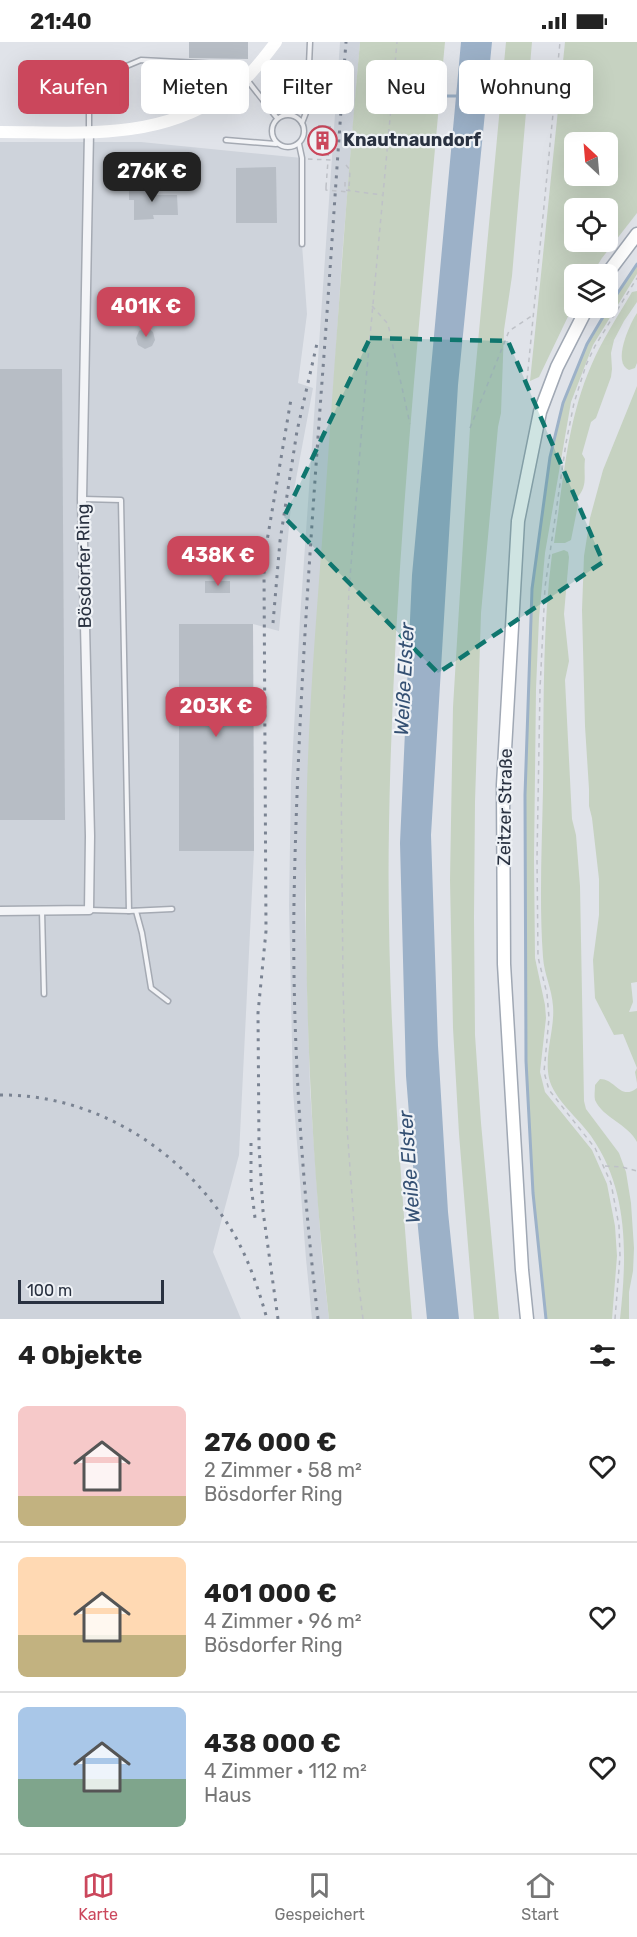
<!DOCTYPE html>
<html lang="de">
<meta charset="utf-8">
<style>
body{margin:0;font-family:Rubik,sans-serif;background:#f2f2f2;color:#222;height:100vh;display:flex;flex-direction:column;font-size:22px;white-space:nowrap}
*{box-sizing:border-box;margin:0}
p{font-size:20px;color:#767676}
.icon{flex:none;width:33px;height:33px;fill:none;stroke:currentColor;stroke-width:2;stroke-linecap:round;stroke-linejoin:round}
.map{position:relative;height:1277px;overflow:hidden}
.side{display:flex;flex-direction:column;background:#fff;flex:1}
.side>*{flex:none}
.hud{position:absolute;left:18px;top:18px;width:602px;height:54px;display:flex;gap:12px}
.needle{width:39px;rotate:334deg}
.tools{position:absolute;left:564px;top:90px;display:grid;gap:12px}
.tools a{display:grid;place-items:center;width:54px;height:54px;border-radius:9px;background:#fff;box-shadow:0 6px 24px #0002;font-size:30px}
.scale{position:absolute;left:18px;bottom:15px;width:146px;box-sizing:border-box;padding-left:6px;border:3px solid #293140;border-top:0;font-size:16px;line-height:21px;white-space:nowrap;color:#293140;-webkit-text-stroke:4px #eff2f6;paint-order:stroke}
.price{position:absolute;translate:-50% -51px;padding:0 14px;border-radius:12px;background:#cb475c;color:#fff;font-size:20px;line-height:39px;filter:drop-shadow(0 2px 3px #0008)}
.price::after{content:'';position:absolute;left:50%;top:36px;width:18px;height:14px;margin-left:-9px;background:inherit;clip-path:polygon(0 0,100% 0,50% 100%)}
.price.selected{background:#222;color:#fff}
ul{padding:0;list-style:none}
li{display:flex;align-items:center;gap:18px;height:150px;padding:0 18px}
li+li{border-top:2px solid #e0e0e0}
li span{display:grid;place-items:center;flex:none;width:168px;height:120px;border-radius:9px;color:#555}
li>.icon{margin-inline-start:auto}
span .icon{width:72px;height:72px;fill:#fffc;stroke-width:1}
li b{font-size:26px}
h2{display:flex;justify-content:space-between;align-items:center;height:72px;padding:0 18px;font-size:26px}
.tag{padding:0 21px;border-radius:9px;background:#fff;box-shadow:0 6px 24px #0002;font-size:21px;line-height:54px}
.tag.selected{background:#cb475c;color:#fff}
.status{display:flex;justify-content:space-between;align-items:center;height:42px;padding:0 30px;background:#fff;direction:ltr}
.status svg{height:16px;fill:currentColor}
.tab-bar{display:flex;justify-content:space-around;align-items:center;height:84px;border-top:2px solid #e0e0e0;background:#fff;font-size:16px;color:#767676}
.tab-bar a{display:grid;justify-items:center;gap:3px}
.tab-bar .selected{color:#cb475c}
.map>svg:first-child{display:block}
.built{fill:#ced3db}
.green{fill:#c6d2c1;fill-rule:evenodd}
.water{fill:#9cb1c8}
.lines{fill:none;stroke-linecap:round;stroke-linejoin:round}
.stream{stroke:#9cb1c8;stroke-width:3}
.building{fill:#b7bdc5}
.service-casing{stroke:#a5aab3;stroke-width:7}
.minor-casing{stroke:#a5aab3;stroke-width:11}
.primary-casing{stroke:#a0a8b4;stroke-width:15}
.path{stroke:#bec1c7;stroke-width:1.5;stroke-dasharray:4.5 4.5;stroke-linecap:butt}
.service{stroke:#f3f4f7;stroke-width:4}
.minor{stroke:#f3f4f7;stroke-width:8}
.secondary{stroke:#fff;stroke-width:12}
.primary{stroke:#fff;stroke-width:12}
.rail{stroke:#7a8392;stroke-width:3;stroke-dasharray:3 6;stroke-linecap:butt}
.path-bridge{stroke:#bec1c7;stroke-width:1.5;stroke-dasharray:4.5 4.5;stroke-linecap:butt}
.marked{fill:#0f766e;fill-opacity:0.2;stroke:#0f766e;stroke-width:4.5;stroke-dasharray:12 8;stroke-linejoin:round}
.labels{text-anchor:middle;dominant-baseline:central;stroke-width:4.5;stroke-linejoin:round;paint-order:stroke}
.poi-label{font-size:18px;font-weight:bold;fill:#293140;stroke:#eff2f6;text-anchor:start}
.street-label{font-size:18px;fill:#293140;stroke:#eff2f6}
.water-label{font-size:20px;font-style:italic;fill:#345073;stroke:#eff2f6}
</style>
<div class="status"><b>21:40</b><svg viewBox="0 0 49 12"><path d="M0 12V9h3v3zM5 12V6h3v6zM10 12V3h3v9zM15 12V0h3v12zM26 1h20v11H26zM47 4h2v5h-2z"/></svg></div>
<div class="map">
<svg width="637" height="1277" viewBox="0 0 637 1277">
<rect width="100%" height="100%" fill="#e0e3e9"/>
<g class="built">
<path d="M340 0H360L342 215 308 741 305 863 310 1048 322 1216 329 1277H312L306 1217 293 1049 289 863 291 741 300 576Z"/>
<path d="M0 100H141L302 116V202L307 272 298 341 313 346 291 464 279 589 253 582 254 809 239 1113 213 1210 241 1277H0Z"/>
</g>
<g class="green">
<path d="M360 0H445L441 42H435L434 51 440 52C418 295 393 539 389 784 386 949 399 1113 412 1277H329C309 1100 303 922 307 744 310 639 320 534 327 430 337 286 347 143 360 0Z"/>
<path d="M506 0H532L512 234 504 288 501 371 498 385 481 571 475 760 474 875 475 993 481 1081 499 1277H474L459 1092 453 986 450 838 453 665 470 386Z"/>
<path d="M565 0H637V171L602 216 592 232H574V262L539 335 530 339ZM574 100H608V134H574ZM574 166H608V200H574Z"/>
<path d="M637 222V232L593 303 571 360 545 511 539 576 536 647 534 816 535 916 545 963 546 976 540 1030 545 1050 592 1108 607 1142 615 1184 617 1214 612 1277H546L533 1151 526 1019 525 753 532 547 550 415 563 361 587 302 613 258Z"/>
<path d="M637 249V260L624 279 614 298 611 311 612 327 611 335 596 376 591 380 582 412 585 417C583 434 589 443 576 457L578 463 571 498 565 501H554C563 442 567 379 591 324 602 298 618 274 632 250Z"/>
<path d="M637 271V321L635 326 629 328C612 321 629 283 637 271Z"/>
<path d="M637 344V940L631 941 633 960 629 970 637 969V1041L635 1030 637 1026 623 992 614 993 595 956 593 918 599 873V837L592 776 589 764V747L585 684 582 568 584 514 590 476 603 428Z"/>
<path d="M564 508 568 510 569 515 564 572 569 619 565 638 572 777 576 793 580 844 584 1059 586 1067 619 1111 626 1130 631 1161 634 1206 633 1229 629 1250V1277H620C627 1214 629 1148 591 1094 579 1077 553 1056 549 1036 544 1012 555 987 553 964 552 947 544 932 543 915 539 860 542 803 543 747 544 669 542 590 552 512Z"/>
<path d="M600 1037C616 1037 620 1059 637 1046V1100C628 1082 603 1076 595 1058 594 1054 595 1048 595 1043Z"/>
</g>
<path class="water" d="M461 0H492L458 343 431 793 438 1004 448 1170 459 1277H427L418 1186 406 1034 400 801 412 533Z"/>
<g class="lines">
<g class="stream">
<path d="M445 54H458"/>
<path d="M546 1277 533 1151 526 1019 525 753 532 547 550 415 563 361 587 302 613 258 637 222"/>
</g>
</g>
<g class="building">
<path d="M189 0H248V17L189 16Z"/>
<path d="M318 83 331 84 329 114 316 113 317 103H313L314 94H317Z"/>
<path d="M172 122H197L198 131H173Z"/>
<path d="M276 125 277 181H236V126Z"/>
<path d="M153 142V153H177L178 173H153L154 177 134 178V158H129V149H134V143Z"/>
<path d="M128 254 178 258 177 278 128 274Z"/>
<path d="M147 285 153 290 155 298 152 304 145 307 138 303 136 296 139 289Z"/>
<path d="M0 327H62L65 778H0Z"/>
<rect x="205" y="539" width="25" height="12"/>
<path d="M179 582H253L254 809H179Z"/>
</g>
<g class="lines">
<defs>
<g id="service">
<path d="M248 39 277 76"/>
<circle cx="288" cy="89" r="16"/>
<path d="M302 81 307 68 310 0"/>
<path d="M89 89V53L93 44 105 33 141 18 219 22"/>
<path d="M226 98 276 102"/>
<path d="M299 102 302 116V202"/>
<path d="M83 457 121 458 129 869 89 868"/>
<path d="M42 869 44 952"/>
<path d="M129 869 172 867"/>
<path d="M136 869 142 891 151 946 168 959"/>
</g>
<path id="minor" d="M0 869 89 868 90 794 82 457 89 90"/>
<g id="primary">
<path d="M607 232 637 192"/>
<path d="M527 1277 522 1228 504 922 503 743 518 479 540 370 557 325 587 266"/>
</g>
</defs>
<use href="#service" class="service-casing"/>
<use href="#minor" class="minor-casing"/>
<use href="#primary" class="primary-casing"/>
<g class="path">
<path d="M308 117 331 118"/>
<path d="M346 123 350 128 349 147"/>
<path d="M345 140V148L382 153"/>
<path d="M326 145 328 119"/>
<path d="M372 264 388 282 410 382"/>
<path d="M527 338 560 0"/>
<path d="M470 386 509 289 533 273"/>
<path d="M605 1124 622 1125 637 1129"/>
<path d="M363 1277 358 1236 347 1085 343 942 341 725 349 548 363 371 397 0"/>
<path d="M615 1277 620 1214 619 1184 611 1141 595 1106 549 1048 544 1030 549 976 547 952 538 915 537 816 540 647 545 545 566 401 574 361 586 323 595 304 637 236"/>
</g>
<use href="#service" class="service"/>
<use href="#minor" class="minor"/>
<path class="secondary" d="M0 90C76 90 155 99 221 54 230 48 240 43 247 35 258 24 267 12 276 0"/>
<use href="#primary" class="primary"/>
<g class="rail">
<path d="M273 581 280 499 297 389 318 297"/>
<path d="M0 1053C93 1052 180 1106 229 1184 247 1212 258 1245 267 1277"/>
<path d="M251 1101V1143L255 1176"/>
<path d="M278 1277 263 1169 259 1104 258 971 266 889 264 530 267 499 291 357"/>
<path d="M318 1277C302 1139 292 999 294 860 297 691 309 522 321 353 330 235 337 118 346 0"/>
</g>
<path class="path-bridge" d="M326 145V148L348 150 349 147"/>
</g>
<path class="marked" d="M370 296 508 299 603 520 438 631 284 475Z"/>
<defs>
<symbol id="building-ring" viewBox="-11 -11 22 22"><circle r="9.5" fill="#eff2f6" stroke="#cb475c" stroke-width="1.5"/><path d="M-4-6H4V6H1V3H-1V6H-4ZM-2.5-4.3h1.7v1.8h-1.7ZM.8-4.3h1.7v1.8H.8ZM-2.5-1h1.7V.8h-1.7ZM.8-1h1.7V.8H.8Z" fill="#cb475c"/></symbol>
</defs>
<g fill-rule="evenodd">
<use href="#building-ring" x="306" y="82" width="33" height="33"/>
</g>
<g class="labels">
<g class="poi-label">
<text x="343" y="98">Knautnaundorf</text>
</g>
<g class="street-label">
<text transform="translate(84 524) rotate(-91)">Bösdorfer Ring</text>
<text transform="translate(505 765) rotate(-89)">Zeitzer Straße</text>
</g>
<g class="water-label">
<text transform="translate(404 637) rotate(-87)">Weiße Elster</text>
<text transform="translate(409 1125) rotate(-94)">Weiße Elster</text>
</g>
</g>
</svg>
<div class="tools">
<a><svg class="needle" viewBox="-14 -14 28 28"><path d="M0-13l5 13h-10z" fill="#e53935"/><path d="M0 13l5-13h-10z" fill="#767676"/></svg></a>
<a><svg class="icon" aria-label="locate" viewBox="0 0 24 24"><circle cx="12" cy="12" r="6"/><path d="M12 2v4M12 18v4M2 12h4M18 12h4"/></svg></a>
<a><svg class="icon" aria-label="layers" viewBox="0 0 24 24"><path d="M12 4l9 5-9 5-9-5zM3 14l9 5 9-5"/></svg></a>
</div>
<div class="scale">100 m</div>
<b class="price selected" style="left:152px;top:161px">276K €</b>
<b class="price" style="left:146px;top:296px">401K €</b>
<b class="price" style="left:218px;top:545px">438K €</b>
<b class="price" style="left:216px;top:696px">203K €</b>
<div class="hud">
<a class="tag selected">Kaufen</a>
<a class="tag">Mieten</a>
<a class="tag">Filter</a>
<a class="tag">Neu</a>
<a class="tag">Wohnung</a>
</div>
</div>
<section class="side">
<h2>4 Objekte<svg class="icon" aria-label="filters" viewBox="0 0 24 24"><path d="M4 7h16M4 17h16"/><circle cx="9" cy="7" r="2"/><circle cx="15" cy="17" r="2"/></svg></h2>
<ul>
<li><span style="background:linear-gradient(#f6c9c9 75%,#c2b280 0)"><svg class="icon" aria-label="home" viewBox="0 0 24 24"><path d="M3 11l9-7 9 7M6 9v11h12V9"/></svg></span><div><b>276 000 €</b><p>2 Zimmer · 58 m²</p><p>Bösdorfer Ring</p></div><svg class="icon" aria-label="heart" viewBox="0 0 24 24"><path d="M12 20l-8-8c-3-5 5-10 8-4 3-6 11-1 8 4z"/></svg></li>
<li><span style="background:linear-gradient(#ffd9b3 65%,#c2b280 0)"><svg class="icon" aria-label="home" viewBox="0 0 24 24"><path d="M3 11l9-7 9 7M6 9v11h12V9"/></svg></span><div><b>401 000 €</b><p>4 Zimmer · 96 m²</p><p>Bösdorfer Ring</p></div><svg class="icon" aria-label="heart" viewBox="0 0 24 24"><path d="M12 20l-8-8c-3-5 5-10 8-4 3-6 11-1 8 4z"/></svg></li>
<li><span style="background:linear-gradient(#a9c7e8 60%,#7fa58c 0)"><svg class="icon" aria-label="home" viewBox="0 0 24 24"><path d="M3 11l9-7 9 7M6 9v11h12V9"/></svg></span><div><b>438 000 €</b><p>4 Zimmer · 112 m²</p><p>Haus</p></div><svg class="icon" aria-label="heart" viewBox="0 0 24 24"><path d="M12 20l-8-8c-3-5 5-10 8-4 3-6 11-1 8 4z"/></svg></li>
</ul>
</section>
<nav class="tab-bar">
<a class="selected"><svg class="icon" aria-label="map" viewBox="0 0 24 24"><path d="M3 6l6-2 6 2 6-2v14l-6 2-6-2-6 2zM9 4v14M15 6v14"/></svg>Karte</a>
<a><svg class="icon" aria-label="saved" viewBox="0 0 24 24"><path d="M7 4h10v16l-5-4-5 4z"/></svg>Gespeichert</a>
<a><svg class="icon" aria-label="home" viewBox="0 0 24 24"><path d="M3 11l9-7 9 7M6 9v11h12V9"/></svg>Start</a>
</nav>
